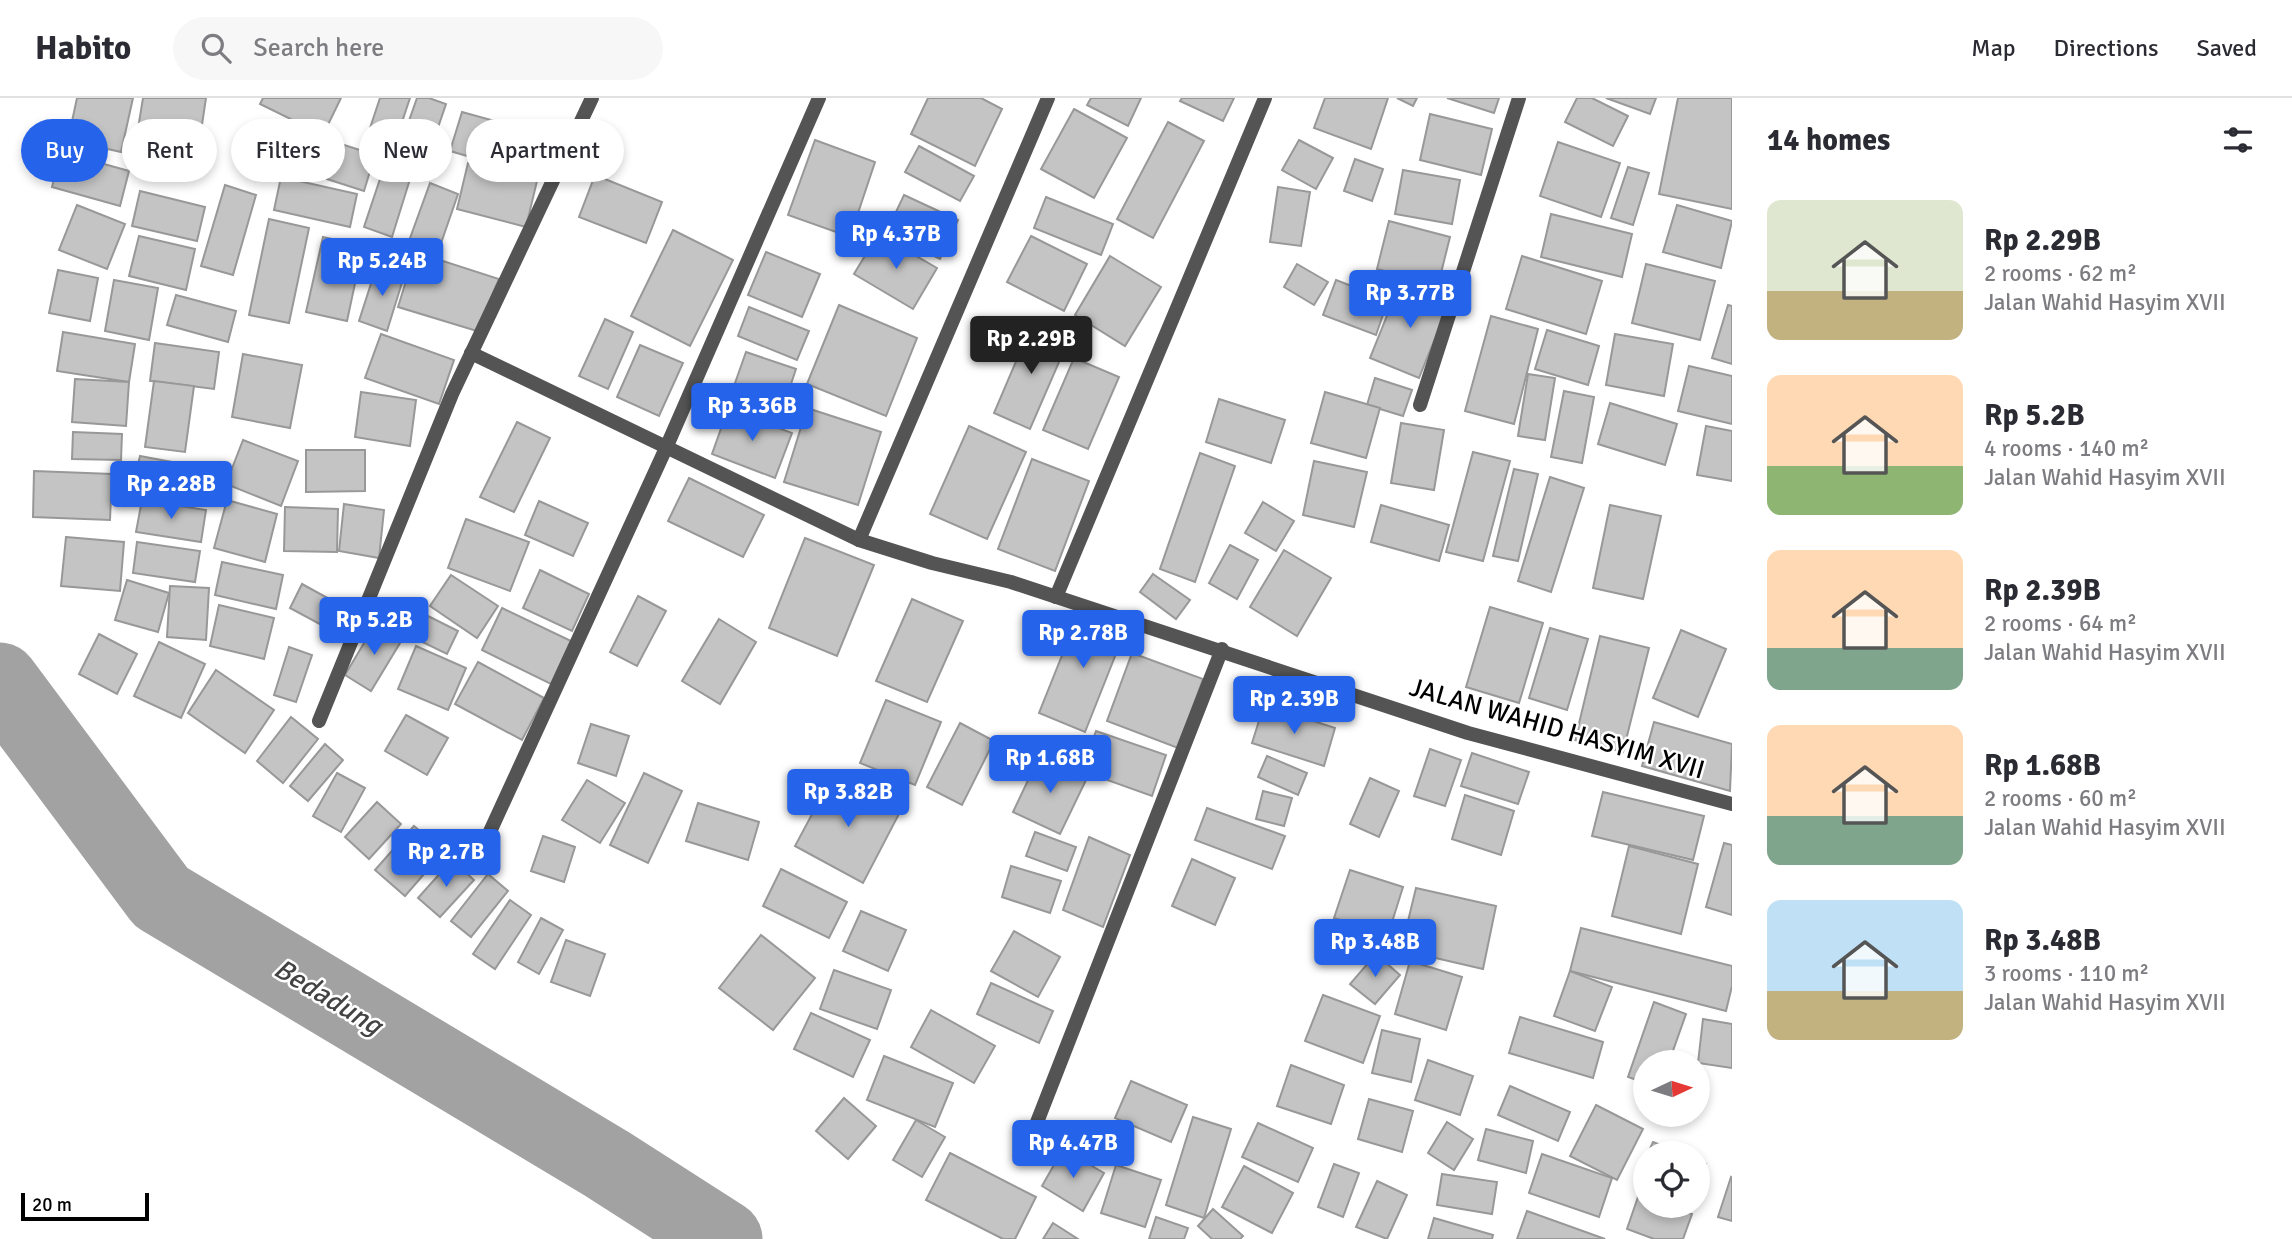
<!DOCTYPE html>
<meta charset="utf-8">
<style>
body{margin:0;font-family:Signika,sans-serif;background:#f7f7f7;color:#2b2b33;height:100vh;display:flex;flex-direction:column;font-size:26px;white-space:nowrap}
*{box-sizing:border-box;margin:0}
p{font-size:23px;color:#7c7c81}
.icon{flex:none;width:38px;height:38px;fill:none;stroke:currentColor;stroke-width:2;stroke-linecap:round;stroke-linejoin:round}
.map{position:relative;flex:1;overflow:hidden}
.sheet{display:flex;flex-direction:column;background:#fff;width:560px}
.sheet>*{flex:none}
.top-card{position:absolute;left:21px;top:21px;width:665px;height:63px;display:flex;gap:14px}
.needle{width:46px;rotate:86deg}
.fabs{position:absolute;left:1633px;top:952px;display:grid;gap:14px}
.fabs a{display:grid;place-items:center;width:77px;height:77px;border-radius:50%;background:#fff;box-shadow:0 4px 10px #0003;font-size:35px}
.scale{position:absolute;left:21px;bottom:18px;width:128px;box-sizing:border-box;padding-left:7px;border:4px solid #000;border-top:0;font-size:19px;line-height:24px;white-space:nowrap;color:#000;-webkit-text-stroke:5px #fff;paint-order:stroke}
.price{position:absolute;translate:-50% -60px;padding:0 16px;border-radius:7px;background:#2563eb;color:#fff;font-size:23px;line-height:46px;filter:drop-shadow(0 2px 4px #0008)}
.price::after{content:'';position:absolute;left:50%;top:42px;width:21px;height:16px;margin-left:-10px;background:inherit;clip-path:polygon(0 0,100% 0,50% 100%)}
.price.on{background:#222;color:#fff}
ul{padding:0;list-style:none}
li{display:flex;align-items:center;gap:21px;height:175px;padding:0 35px}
li span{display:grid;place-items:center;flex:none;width:196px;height:140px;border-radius:14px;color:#555}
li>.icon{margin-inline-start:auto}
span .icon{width:84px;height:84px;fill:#fffc;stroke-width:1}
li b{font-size:30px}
h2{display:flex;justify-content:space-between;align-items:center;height:84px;padding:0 35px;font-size:30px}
.pill{padding:0 24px;border-radius:32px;background:#fff;box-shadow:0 4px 10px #0003;font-size:24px;line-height:63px}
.pill.on{background:#2563eb;color:#fff}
header{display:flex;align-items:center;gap:42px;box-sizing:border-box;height:98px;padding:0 35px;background:#fff;border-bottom:2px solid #e1e1e2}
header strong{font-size:33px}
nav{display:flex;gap:38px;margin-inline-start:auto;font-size:24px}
.search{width:490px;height:63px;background:#f7f7f7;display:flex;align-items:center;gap:18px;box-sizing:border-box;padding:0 24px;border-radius:38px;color:#7c7c81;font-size:26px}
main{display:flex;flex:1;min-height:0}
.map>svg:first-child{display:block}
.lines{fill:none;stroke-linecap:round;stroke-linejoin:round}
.river{stroke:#a2a2a2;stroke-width:77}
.building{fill:#c4c4c4;stroke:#989898;stroke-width:2}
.street{stroke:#545454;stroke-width:14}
.labels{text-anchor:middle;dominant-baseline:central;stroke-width:5;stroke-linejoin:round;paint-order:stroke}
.street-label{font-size:26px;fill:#000;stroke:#fff}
.water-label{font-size:28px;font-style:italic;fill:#434343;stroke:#fff}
</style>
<header>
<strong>Habito</strong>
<div class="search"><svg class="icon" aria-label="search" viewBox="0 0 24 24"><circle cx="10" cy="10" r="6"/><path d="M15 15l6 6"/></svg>Search here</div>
<nav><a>Map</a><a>Directions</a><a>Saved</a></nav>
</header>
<main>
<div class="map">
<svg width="1732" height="1141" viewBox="0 0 1732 1141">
<rect width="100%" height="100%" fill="#fff"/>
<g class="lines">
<path class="river" d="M0 583 161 799 607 1066 724 1141"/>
</g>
<g class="building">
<path d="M77 0H133L121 54 68 42Z"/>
<path d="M143 0H206L197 60 135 49Z"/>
<path d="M263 0H341L323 37 260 6Z"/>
<path d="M380 0H410L396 42 369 33Z"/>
<path d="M417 0H429L446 6 431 50 403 40Z"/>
<path d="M928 0H981L1002 11 975 68 911 36Z"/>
<path d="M1091 0H1141L1128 28 1087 7Z"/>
<path d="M1182 0H1234L1223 23 1180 3Z"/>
<path d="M1325 0H1388L1371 51 1314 30Z"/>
<path d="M1397 0H1417L1413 8Z"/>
<path d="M1447 0H1499L1494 15Z"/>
<path d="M1577 0H1592L1628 18 1613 48 1565 24Z"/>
<path d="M1606 0H1656L1650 16Z"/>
<path d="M1678 0H1732V111L1659 96Z"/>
<path d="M1074 11 1127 40 1094 100 1041 71Z"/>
<path d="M462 14 527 32 515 72 450 53Z"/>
<path d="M1430 16 1492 31 1481 77 1420 62Z"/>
<path d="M1168 24 1204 43 1153 140 1117 121Z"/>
<path d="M815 42 875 64 850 139 788 117Z"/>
<path d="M1299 42 1333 60 1316 91 1282 72Z"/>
<path d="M1558 44 1620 65 1601 119 1540 98Z"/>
<path d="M338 45 375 57 364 93 327 81Z"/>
<path d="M919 48 974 78 960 103 905 74Z"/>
<path d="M61 54 129 73 120 108 52 89Z"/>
<path d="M1355 61 1383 71 1372 103 1344 93Z"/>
<path d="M468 65 537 83 526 129 457 111Z"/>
<path d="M384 69 411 78 392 139 364 129Z"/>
<path d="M1628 69 1649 75 1633 127 1611 120Z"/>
<path d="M1403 72 1460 82 1452 126 1395 116Z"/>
<path d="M595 77 662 104 646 145 579 119Z"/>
<path d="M281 79 357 96 350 129 274 112Z"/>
<path d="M430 85 458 96 438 154 409 143Z"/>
<path d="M225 87 256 97 233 177 201 168Z"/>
<path d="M1278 89 1310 94 1301 148 1270 144Z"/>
<path d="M140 93 205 109 197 143 132 128Z"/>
<path d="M904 97 958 122 940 161 886 135Z"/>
<path d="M1046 99 1113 126 1101 157 1034 130Z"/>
<path d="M77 107 125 126 107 171 59 152Z"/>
<path d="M1677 107 1732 123 1721 170 1663 154Z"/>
<path d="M1551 116 1632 136 1622 179 1541 159Z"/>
<path d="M269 121 309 130 289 225 249 217Z"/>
<path d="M1389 123 1450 139 1438 187 1377 171Z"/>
<path d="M673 132 733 162 690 248 631 218Z"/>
<path d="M878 136 937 170 913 211 854 176Z"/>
<path d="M139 138 195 151 186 192 129 178Z"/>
<path d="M1031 138 1087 166 1064 213 1007 184Z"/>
<path d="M323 139 363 148 347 223 306 214Z"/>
<path d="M415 154 499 181 477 233 398 209Z"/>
<path d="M766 154 820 176 802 219 748 197Z"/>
<path d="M1110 158 1161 189 1125 248 1075 217Z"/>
<path d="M1522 158 1602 183 1586 236 1506 211Z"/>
<path d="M1297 166 1328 184 1314 207 1284 189Z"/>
<path d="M1646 166 1715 183 1700 242 1632 225Z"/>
<path d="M377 167 405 175 387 233 359 223Z"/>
<path d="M58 172 98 180 90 223 49 215Z"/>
<path d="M114 182 158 190 149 242 105 233Z"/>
<path d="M1336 182 1388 202 1376 237 1323 217Z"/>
<path d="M1401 183 1450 203 1419 280 1370 260Z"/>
<path d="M176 197 236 213 228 244 167 227Z"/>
<path d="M839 207 917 240 886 318 807 286Z"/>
<path d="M1728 207 1732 208V266L1712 260Z"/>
<path d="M749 209 809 233 797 262 738 238Z"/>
<path d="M1491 218 1538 231 1514 326 1465 313Z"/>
<path d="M605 221 633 234 608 291 579 278Z"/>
<path d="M1032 226 1069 241 1030 331 994 315Z"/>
<path d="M1547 232 1599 248 1588 287 1535 271Z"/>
<path d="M63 234 135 246 129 284 57 273Z"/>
<path d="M381 236 454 262 439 306 365 280Z"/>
<path d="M1615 236 1673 246 1664 298 1606 287Z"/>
<path d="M155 245 219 254 214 291 150 283Z"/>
<path d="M640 247 683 265 659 318 617 299Z"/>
<path d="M746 254 796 271 780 319 729 302Z"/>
<path d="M243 256 302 267 290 330 232 319Z"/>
<path d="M1074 260 1119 279 1088 351 1043 332Z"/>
<path d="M1689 268 1732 278V326L1678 313Z"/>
<path d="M1528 276 1555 280 1545 342 1518 338Z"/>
<path d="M1375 280 1412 292 1403 318 1367 307Z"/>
<path d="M75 281 129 284 126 328 72 324Z"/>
<path d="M154 283 194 288 185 354 145 349Z"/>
<path d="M1564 293 1594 299 1582 365 1551 359Z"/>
<path d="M361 294 416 302 410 348 355 339Z"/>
<path d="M1325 294 1380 310 1366 360 1311 345Z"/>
<path d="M1219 301 1285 322 1271 365 1206 344Z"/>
<path d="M1610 305 1677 326 1665 367 1598 346Z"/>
<path d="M807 310 881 334 858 407 784 384Z"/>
<path d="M728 311 792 335 775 380 712 356Z"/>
<path d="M517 324 550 340 514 414 480 399Z"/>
<path d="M1401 325 1444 332 1434 392 1391 385Z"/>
<path d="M969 328 1026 354 987 441 930 416Z"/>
<path d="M1706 328 1732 333V383L1697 377Z"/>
<path d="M73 334 122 336 121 362 72 361Z"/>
<path d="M243 342 298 363 281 408 226 386Z"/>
<path d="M306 352H365V393L306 394Z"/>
<path d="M1473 354 1510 363 1483 463 1446 454Z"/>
<path d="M1200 355 1235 368 1195 484 1160 471Z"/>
<path d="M140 358 194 368 187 403 132 393Z"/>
<path d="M1032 361 1089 383 1055 473 998 451Z"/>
<path d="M1314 363 1367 374 1354 429 1303 417Z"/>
<path d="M1514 371 1538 376 1518 463 1493 458Z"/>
<path d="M34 373 112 376 110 422 33 419Z"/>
<path d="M1550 379 1584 390 1551 494 1518 483Z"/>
<path d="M689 380 764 417 743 459 668 423Z"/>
<path d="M142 402 206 412 201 444 136 434Z"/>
<path d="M227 402 277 416 265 464 214 450Z"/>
<path d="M539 403 588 425 573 458 525 437Z"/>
<path d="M1263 404 1294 423 1276 453 1245 435Z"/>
<path d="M344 406 384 412 379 460 339 453Z"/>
<path d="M1381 407 1449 427 1439 463 1371 444Z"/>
<path d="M1610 407 1661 418 1643 501 1593 490Z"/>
<path d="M285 409 338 411 337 454 284 453Z"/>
<path d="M466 421 529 444 510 493 448 470Z"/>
<path d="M66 439 124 444 120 493 61 488Z"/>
<path d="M805 440 874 467 837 558 769 530Z"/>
<path d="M137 444 200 453 195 484 133 475Z"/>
<path d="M1230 447 1258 462 1237 501 1209 485Z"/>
<path d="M1284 452 1331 480 1297 538 1250 509Z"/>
<path d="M222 464 283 477 276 511 215 497Z"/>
<path d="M540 472 589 496 572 533 523 510Z"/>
<path d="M1153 476 1190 502 1176 521 1140 494Z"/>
<path d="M451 477 498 508 477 540 430 508Z"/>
<path d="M127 482 169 495 158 534 115 522Z"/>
<path d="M302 486 353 514 340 537 290 510Z"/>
<path d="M170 488 209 490 206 542 167 539Z"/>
<path d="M638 498 666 513 637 568 610 554Z"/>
<path d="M912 501 963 523 927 604 876 583Z"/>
<path d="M219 507 274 520 264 561 210 548Z"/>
<path d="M1490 509 1543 525 1519 605 1466 589Z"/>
<path d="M502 510 571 543 551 586 482 552Z"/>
<path d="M1081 510 1127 528 1085 634 1039 615Z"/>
<path d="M418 513 458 533 447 556 406 536Z"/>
<path d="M719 521 756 544 720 606 682 583Z"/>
<path d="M376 525 403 540 371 593 345 577Z"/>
<path d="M1550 530 1588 541 1567 612 1529 600Z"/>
<path d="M1681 532 1726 551 1698 619 1653 600Z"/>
<path d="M99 536 137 556 117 596 79 576Z"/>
<path d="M1600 538 1649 550 1623 654 1575 642Z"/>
<path d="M159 544 205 566 181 620 134 598Z"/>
<path d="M416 548 466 570 448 612 398 591Z"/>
<path d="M289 549 312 557 296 604 274 597Z"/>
<path d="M1132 555 1203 581 1178 650 1107 623Z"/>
<path d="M478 564 544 600 522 642 455 606Z"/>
<path d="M216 572 274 612 245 655 188 615Z"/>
<path d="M886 602 941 624 915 687 860 665Z"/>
<path d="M1264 607 1335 630 1324 668 1252 645Z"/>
<path d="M406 617 448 640 427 677 385 653Z"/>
<path d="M291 619 318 641 283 685 257 663Z"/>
<path d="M1654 624 1732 646 1730 693 1642 668Z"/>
<path d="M960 625 994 643 962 707 927 689Z"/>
<path d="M591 626 629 638 616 678 578 665Z"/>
<path d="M1096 633 1166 657 1152 698 1082 673Z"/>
<path d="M325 646 343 662 308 703 290 688Z"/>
<path d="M1430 651 1461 662 1445 708 1414 698Z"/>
<path d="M1472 655 1529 674 1518 706 1461 688Z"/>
<path d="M1040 657 1087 680 1060 736 1013 714Z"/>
<path d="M1267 658 1307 675 1298 697 1258 679Z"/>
<path d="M337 675 365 690 341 734 313 718Z"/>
<path d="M644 675 682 693 648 765 610 747Z"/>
<path d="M833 677 900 714 863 785 795 748Z"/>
<path d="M1370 680 1399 693 1379 739 1350 726Z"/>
<path d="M587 682 625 705 600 745 562 722Z"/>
<path d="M1263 693 1292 700 1284 728 1256 721Z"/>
<path d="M1603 694 1704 718 1693 762 1592 738Z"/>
<path d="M1465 697 1514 713 1501 757 1452 741Z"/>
<path d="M377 704 401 726 369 761 345 739Z"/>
<path d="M698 705 759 724 748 762 686 743Z"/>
<path d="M1207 710 1285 738 1272 771 1195 742Z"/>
<path d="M414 728 444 753 405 798 375 772Z"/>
<path d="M1035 734 1076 749 1067 773 1026 758Z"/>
<path d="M543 738 575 749 564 784 531 773Z"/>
<path d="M1089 739 1130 757 1103 829 1063 812Z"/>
<path d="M1724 745 1732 747V817L1706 809Z"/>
<path d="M1629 748 1698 766 1681 836 1612 818Z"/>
<path d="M1192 761 1235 780 1215 827 1172 808Z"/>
<path d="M452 762 474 782 440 819 418 800Z"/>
<path d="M1011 768 1061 783 1050 815 1002 799Z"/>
<path d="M781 771 847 804 829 840 763 808Z"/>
<path d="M1350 772 1403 789 1388 837 1334 820Z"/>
<path d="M488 776 508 793 471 839 451 823Z"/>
<path d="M1416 790 1496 808 1483 871 1401 852Z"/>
<path d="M510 802 531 817 495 871 473 856Z"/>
<path d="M861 813 906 832 888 873 843 853Z"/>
<path d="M541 820 563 832 539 876 518 864Z"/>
<path d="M1581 830 1732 868V888L1726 913 1570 873Z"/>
<path d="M1014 833 1060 859 1038 899 991 873Z"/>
<path d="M761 837 815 880 773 932 719 890Z"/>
<path d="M566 842 605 856 590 898 551 884Z"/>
<path d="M1376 856 1400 877 1375 906 1350 886Z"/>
<path d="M1410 863 1462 879 1446 932 1395 916Z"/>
<path d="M834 872 891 892 877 931 820 911Z"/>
<path d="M1570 873 1612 889 1595 933 1554 918Z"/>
<path d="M991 885 1053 913 1039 945 977 916Z"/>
<path d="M1323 897 1380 918 1363 965 1305 943Z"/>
<path d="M1654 904 1686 916 1669 964H1645V985L1628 979Z"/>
<path d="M931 912 995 948 974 985 911 949Z"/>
<path d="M811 915 870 942 853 979 794 951Z"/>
<path d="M1520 919 1603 944 1593 980 1509 955Z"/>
<path d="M1703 921 1732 926V970L1698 965Z"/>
<path d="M1382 932 1420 941 1411 984 1372 975Z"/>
<path d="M884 958 953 985 935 1029 867 1002Z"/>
<path d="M1428 962 1473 978 1460 1017 1415 1002Z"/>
<path d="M1291 967 1344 987 1331 1026 1277 1008Z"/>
<path d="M1131 983 1187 1007 1171 1044 1115 1020Z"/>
<path d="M1510 988 1570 1014 1558 1043 1498 1017Z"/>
<path d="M844 1000 876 1028 848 1061 816 1033Z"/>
<path d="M1369 1001 1413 1013 1402 1054 1358 1041Z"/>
<path d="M1596 1007 1643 1031 1617 1082 1570 1058Z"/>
<path d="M1193 1019 1231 1031 1204 1120 1166 1107Z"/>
<path d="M916 1022 945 1039 922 1079 893 1062Z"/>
<path d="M1447 1024 1473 1041 1454 1072 1428 1055Z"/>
<path d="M1258 1025 1313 1050 1298 1084 1242 1059Z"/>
<path d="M1486 1031 1533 1043 1526 1075 1478 1062Z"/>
<path d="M1653 1044 1680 1055H1648Z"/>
<path d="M1063 1051 1104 1075 1083 1113 1042 1088Z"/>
<path d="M950 1055 1036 1099 1015 1141H1003L926 1102Z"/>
<path d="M1542 1056 1612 1080 1599 1119 1529 1095Z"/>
<path d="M1645 1062V1085L1637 1082Z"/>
<path d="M1698 1063 1706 1066 1698 1087Z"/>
<path d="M1334 1066 1359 1075 1343 1119 1318 1109Z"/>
<path d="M1116 1067 1161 1082 1145 1129 1101 1115Z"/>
<path d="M1244 1068 1293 1095 1272 1135 1222 1109Z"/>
<path d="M1442 1076 1497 1084 1492 1116 1437 1107Z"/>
<path d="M1731 1079 1732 1080V1123L1718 1119Z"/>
<path d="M1377 1083 1407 1097 1387 1141 1356 1129Z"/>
<path d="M1639 1096 1645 1098V1108H1670L1692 1116 1683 1141H1654L1627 1131Z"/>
<path d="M1213 1111 1243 1138 1240 1141H1212L1198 1128Z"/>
<path d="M1527 1113 1605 1141H1517Z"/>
<path d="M1156 1119 1188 1130 1184 1141H1149Z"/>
<path d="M1434 1120 1493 1137 1492 1141H1428Z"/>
<path d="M1053 1125 1078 1141H1043Z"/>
</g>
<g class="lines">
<g class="street">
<path d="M471 255 859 442 932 465 1011 484 1468 635 1732 706"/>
<path d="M1420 307 1519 0"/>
<path d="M859 442 1048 0"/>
<path d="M1056 499 1265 0"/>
<path d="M319 623 452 296 592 0"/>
<path d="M477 762 666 350 819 0"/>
<path d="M1032 1037 1222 551"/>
</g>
</g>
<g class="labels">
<g class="street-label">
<text transform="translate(1557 631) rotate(16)">JALAN WAHID HASYIM XVII</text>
</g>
<g class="water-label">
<text transform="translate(328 899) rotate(31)">Bedadung</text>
</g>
</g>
</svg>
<div class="fabs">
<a><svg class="needle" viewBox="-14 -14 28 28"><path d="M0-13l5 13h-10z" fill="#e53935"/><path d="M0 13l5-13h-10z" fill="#7c7c81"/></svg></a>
<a><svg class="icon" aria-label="locate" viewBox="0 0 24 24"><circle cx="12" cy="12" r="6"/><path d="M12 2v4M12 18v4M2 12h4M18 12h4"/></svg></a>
</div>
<div class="scale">20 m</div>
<b class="price" style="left:896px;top:173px">Rp 4.37B</b>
<b class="price" style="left:382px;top:200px">Rp 5.24B</b>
<b class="price" style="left:1410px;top:232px">Rp 3.77B</b>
<b class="price on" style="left:1031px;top:278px">Rp 2.29B</b>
<b class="price" style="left:752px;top:345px">Rp 3.36B</b>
<b class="price" style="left:171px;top:423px">Rp 2.28B</b>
<b class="price" style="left:374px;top:559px">Rp 5.2B</b>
<b class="price" style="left:1083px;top:572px">Rp 2.78B</b>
<b class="price" style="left:1294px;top:638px">Rp 2.39B</b>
<b class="price" style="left:1050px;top:697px">Rp 1.68B</b>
<b class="price" style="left:848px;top:731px">Rp 3.82B</b>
<b class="price" style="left:446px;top:791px">Rp 2.7B</b>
<b class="price" style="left:1375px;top:881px">Rp 3.48B</b>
<b class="price" style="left:1073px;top:1082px">Rp 4.47B</b>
<div class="top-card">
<a class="pill on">Buy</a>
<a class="pill">Rent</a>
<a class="pill">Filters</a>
<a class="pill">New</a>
<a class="pill">Apartment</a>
</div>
</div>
<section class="sheet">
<h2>14 homes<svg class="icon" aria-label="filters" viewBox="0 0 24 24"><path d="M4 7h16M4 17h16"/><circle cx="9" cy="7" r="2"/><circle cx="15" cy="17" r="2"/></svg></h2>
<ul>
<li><span style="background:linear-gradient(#dfe7d0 65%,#c2b280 0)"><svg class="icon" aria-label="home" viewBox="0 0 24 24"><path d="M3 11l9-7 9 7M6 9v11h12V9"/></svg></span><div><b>Rp 2.29B</b><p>2 rooms · 62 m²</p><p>Jalan Wahid Hasyim XVII</p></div></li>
<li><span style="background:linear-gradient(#ffd9b3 65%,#8fb573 0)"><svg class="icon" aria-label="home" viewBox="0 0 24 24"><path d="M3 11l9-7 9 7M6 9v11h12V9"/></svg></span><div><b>Rp 5.2B</b><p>4 rooms · 140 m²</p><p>Jalan Wahid Hasyim XVII</p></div></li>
<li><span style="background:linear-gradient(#ffd9b3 70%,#7fa58c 0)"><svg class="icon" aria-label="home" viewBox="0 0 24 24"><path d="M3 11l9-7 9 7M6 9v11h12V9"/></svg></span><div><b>Rp 2.39B</b><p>2 rooms · 64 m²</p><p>Jalan Wahid Hasyim XVII</p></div></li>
<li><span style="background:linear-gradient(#ffd9b3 65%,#7fa58c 0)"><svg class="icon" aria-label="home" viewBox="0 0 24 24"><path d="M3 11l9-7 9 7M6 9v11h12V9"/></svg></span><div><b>Rp 1.68B</b><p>2 rooms · 60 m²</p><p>Jalan Wahid Hasyim XVII</p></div></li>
<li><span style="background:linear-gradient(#bfe0f5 65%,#c2b280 0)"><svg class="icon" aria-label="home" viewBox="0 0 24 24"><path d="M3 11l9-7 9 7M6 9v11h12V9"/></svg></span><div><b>Rp 3.48B</b><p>3 rooms · 110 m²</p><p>Jalan Wahid Hasyim XVII</p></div></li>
</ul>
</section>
</main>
